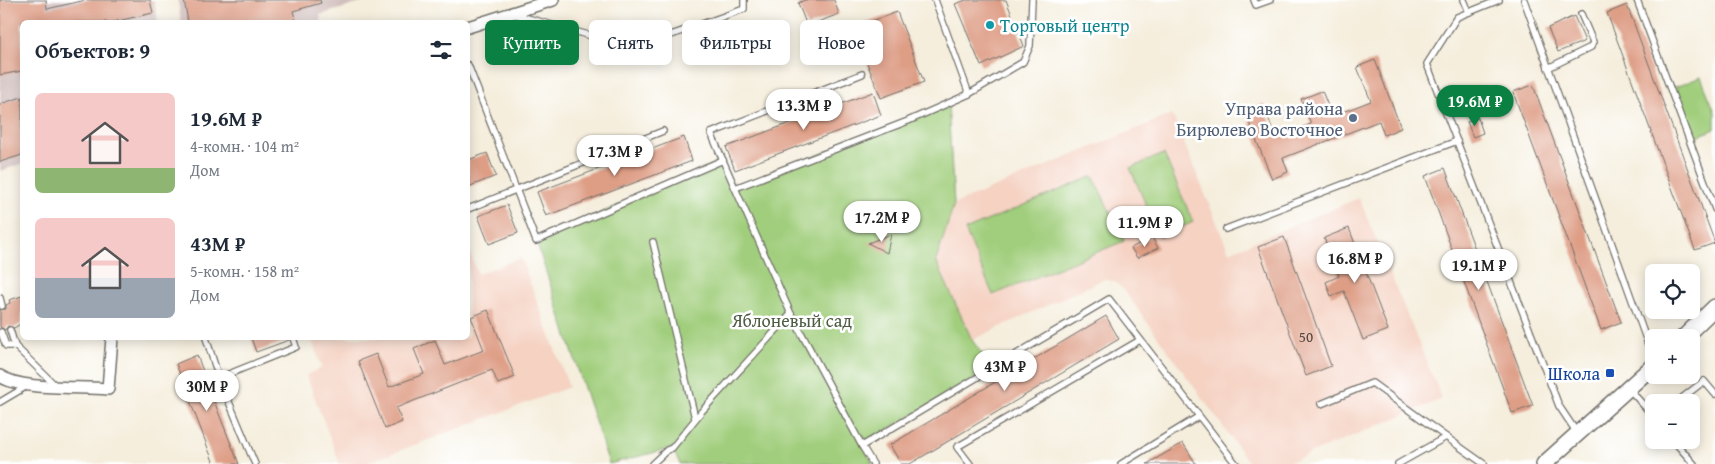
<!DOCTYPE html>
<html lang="ru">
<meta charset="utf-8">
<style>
body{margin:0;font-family:"Gentium Book Plus",serif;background:#f2f2f3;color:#1f2937;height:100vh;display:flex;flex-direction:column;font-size:19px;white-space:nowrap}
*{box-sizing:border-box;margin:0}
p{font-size:16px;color:#747a83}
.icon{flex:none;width:28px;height:28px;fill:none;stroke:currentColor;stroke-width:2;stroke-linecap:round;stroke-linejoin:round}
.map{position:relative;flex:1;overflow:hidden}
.panel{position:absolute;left:20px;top:20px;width:450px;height:320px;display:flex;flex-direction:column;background:#fff;border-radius:8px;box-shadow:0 2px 12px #0003}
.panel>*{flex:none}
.guide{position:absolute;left:485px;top:20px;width:475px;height:45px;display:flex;gap:10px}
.tools{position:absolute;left:1645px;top:264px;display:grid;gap:10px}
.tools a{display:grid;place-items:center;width:55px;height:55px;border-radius:8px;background:#fff;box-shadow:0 2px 12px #0003;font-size:25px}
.price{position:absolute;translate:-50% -42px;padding:0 11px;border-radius:18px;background:#fff;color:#222;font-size:16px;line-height:32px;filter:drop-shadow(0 1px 2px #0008)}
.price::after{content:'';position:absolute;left:50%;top:30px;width:15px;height:11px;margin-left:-8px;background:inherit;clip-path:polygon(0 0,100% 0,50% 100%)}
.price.on{background:#0b8043;color:#fff}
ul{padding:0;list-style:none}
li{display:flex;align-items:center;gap:15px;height:125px;padding:0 15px}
li span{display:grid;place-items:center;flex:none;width:140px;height:100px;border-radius:8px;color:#555}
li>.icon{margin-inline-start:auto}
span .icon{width:60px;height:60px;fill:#fffc;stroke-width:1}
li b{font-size:21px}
h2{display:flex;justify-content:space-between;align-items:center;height:60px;padding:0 15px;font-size:21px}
.chip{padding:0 18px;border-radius:8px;background:#fff;box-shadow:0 2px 12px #0003;font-size:18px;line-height:45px}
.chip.on{background:#0b8043;color:#fff}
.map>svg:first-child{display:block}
.built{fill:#f5d2c2}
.industrial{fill:#d1bfbd}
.green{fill:#a0ce7c;stroke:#667c54}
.building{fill:#de9d85}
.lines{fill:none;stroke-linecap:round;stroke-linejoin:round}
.lane-casing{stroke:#726f69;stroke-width:8}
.street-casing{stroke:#726f69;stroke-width:14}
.secondary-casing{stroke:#726f69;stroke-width:18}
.lane{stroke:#fff;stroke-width:5.5}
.street{stroke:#fff;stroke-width:11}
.secondary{stroke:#fff;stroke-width:15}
.culture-dot{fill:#0f9aa8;stroke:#fff;stroke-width:2}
.service-dot{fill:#5c6f8a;stroke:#fff;stroke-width:2}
.transit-dot{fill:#1a4fb4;stroke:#fff;stroke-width:2}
.labels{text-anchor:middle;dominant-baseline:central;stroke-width:5;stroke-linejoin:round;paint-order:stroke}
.number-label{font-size:15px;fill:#584842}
.culture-label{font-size:18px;fill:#0d838f;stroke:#fff;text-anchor:start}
.service-label{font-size:18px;fill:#4e5e75;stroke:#fff;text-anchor:end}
.park-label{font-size:18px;fill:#4e5c43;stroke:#fff}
.transit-label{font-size:18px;fill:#164399;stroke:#fff;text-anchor:end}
</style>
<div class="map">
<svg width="1715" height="464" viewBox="0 0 1715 464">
<rect width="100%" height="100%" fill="#fff"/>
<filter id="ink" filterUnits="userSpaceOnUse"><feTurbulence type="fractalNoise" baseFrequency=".02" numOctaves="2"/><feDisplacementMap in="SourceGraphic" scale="10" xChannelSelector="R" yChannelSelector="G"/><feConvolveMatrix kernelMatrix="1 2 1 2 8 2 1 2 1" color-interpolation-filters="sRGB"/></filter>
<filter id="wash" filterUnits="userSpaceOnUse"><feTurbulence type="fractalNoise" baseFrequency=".0096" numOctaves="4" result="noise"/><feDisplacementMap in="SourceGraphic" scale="20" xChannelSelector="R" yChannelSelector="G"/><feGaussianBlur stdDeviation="1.12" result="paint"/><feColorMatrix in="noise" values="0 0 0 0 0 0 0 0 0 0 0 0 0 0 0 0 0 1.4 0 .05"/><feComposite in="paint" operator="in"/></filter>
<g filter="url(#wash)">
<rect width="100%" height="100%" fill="#f5eedd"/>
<g class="built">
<path d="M1172 114 1229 252 1359 198 1442 399 1285 464H1250L1123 289 1115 282 1104 279 972 340 936 261 954 204Z"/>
<path d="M468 248 478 274 521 258 569 387 364 464H340L306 375 322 368 311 338H468Z"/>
</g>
<g class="industrial">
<path d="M0 0H154L158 22H22V164L0 171Z"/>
<path d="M178 0H371L320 15 321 22H181Z"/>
</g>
<g class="green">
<path d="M1701 77 1715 112V129L1695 137 1675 87Z"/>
<path d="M948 104 954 204 936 261 972 340 992 368 862 445 873 464H680L672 448 609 464 536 241 723 160 734 188Z"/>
<path d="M1164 154 1193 222 1160 237 1130 168Z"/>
<path d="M1093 176 1124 241 993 295 965 230Z"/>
</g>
<g id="blocks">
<g class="building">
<path d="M0 0H46L47 9 86 0H150L153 13 113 22H22V71L0 75Z"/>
<path d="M184 0H320L321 3 293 11 296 22H188Z"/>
<path d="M805 0H834L839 14 807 26 798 3Z"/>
<path d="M966 0H1006L1024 46 981 66 955 4Z"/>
<path d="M1627 5 1715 243 1695 250 1607 13Z"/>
<path d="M897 12 924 82 881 98 853 28Z"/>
<path d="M1574 16 1585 41 1558 52 1548 28Z"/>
<path d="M1375 60 1401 128 1384 135 1379 121 1283 158 1288 172 1272 179 1245 112 1263 104 1276 138 1311 124 1301 99 1322 91 1332 116 1371 101 1357 67Z"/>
<path d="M1533 85 1621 322 1601 330 1513 92Z"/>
<path d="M873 92 881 115 735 170 726 147Z"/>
<path d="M22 97V155L0 162V104Z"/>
<path d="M1478 118 1483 133 1473 137 1467 122Z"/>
<path d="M684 137 692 161 546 216 537 192Z"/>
<path d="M487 153 496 176 468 187V160Z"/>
<path d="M1445 168 1533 406 1512 413 1425 176Z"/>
<path d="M507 205 518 233 489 244 478 216Z"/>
<path d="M1349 228 1388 330 1363 340 1344 291 1331 296 1326 282 1339 276 1324 238Z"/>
<path d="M891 234 887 253 868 243Z"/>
<path d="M1152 237 1158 248 1137 258 1131 248Z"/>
<path d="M1284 237 1331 366 1306 376 1258 247Z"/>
<path d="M22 296V323L14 328 8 326 5 330 0 327V310L6 309V305L10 303 9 300Z"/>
<path d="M488 310 515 377 498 384 492 370 396 408 402 422 385 429 358 361 376 354 389 387 424 374 414 349 435 340 445 365 484 350 471 317Z"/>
<path d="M1106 316 1119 339 910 464H901L890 445Z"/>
<path d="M251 338H288L289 340 256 352Z"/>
<path d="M197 355 219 414 239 464H214L176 364Z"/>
<path d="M1183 443 1196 464H1147Z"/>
</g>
</g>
</g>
<g filter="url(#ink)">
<use href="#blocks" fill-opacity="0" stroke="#726f69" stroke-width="1"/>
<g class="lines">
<defs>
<g id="lane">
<path d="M1254 0 1256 5 1270 0"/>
<path d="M1464 0 1469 12"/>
<path d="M1499 0 1457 17 1427 64 1559 406 1577 433"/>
<path d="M1524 0 1654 361"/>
<path d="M1637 0 1715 209"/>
<path d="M513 14 624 45 674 34 744 9V0"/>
<path d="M468 65 536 241 723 160"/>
<path d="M1548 68 1591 47 1593 42 1581 14"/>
<path d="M862 74 711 133 735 188 908 121 969 94 935 0"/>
<path d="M969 94 1023 62 1030 46 1032 0"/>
<path d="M735 188 791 314 862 446 1109 299 1236 464"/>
<path d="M468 209 663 131"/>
<path d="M1226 229 1457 141"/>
<path d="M653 242 695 418"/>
<path d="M0 298 2 306"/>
<path d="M10 330 15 346 55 385"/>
<path d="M1 332 6 346H15"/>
<path d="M206 338 219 378 255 464"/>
<path d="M219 378 296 347 293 338"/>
<path d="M1630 390 1654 417"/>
<path d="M0 402 27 386"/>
<path d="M1677 402 1704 381 1715 394"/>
<path d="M1321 404 1372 383 1446 437"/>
<path d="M1673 440 1694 464"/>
<path d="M862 446 873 464"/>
<path d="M652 464 667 450 672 448 702 411 791 314"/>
<path d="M970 464 957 447 1140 340"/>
<path d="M1121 464 1198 417"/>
<path d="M1398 464 1446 437 1484 464"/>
</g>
<g id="street">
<path d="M468 27 553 0"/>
<path d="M0 376C22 391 79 386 108 389L112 338"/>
</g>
<g id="secondary">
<path d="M1683 338 1715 307"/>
<path d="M1544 464 1654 365"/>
</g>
</defs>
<use href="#lane" class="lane-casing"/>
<use href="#street" class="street-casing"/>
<use href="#secondary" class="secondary-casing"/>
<use href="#lane" class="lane"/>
<use href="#street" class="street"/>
<use href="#secondary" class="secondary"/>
</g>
</g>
<circle class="culture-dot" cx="990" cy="25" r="5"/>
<circle class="service-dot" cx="1353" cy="118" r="5"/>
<rect class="transit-dot" x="1605" y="368" width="10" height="10" rx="2.5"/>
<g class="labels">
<g class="number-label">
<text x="1306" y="336">50</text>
</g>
<g class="culture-label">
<text x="1000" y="25">Торговый центр</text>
</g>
<g class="service-label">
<text x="1343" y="108">Управа района<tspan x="1343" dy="21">Бирюлево Восточное</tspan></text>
</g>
<g class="park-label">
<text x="792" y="320">Яблоневый сад</text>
</g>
<g class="transit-label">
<text x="1600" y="373">Школа</text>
</g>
</g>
</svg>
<div class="tools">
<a><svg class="icon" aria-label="locate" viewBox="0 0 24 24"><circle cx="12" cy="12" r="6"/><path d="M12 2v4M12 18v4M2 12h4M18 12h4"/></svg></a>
<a>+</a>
<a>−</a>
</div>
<b class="price on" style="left:1475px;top:127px">19.6M ₽</b>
<b class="price" style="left:804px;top:131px">13.3M ₽</b>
<b class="price" style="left:615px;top:177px">17.3M ₽</b>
<b class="price" style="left:882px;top:243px">17.2M ₽</b>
<b class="price" style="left:1145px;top:248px">11.9M ₽</b>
<b class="price" style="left:1355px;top:284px">16.8M ₽</b>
<b class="price" style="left:1479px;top:291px">19.1M ₽</b>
<b class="price" style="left:1005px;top:392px">43M ₽</b>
<b class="price" style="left:207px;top:412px">30M ₽</b>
<div class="guide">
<a class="chip on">Купить</a>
<a class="chip">Снять</a>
<a class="chip">Фильтры</a>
<a class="chip">Новое</a>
</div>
<section class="panel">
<h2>Объектов: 9<svg class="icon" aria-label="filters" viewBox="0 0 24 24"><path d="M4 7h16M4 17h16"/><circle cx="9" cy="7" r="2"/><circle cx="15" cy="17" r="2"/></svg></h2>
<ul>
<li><span style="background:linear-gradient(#f6c9c9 75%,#8fb573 0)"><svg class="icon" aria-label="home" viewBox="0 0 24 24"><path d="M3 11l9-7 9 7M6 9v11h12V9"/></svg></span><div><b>19.6M ₽</b><p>4-комн. · 104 m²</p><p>Дом</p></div></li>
<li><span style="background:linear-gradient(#f6c9c9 60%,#9aa5b1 0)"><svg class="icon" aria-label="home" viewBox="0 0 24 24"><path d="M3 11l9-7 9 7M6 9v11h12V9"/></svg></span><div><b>43M ₽</b><p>5-комн. · 158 m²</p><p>Дом</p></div></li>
</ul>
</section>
</div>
